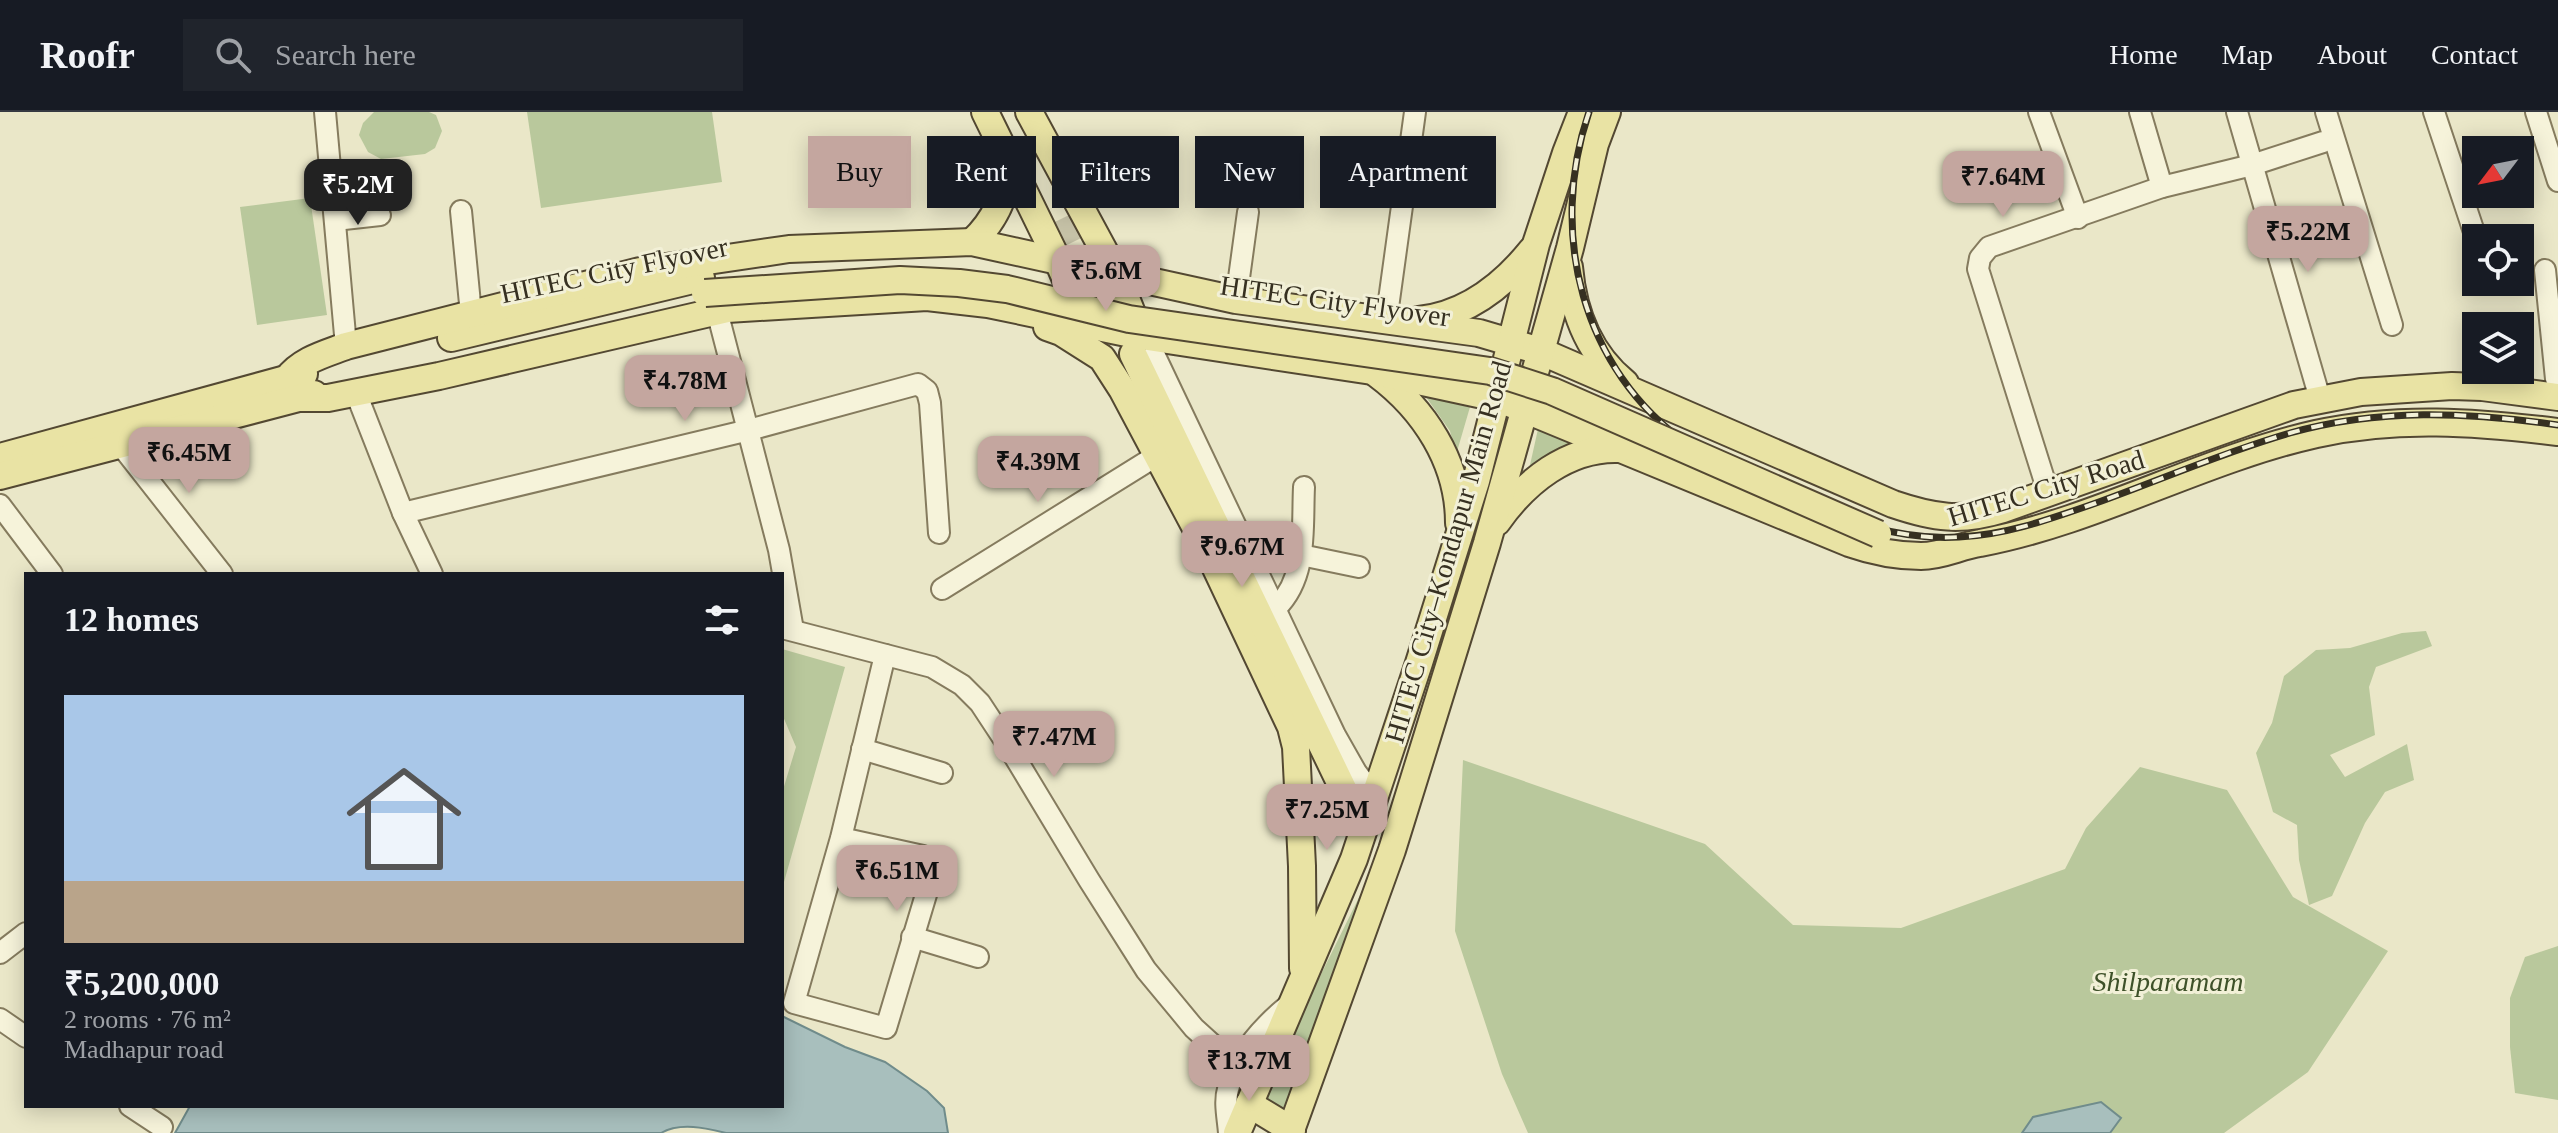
<!DOCTYPE html>
<meta charset="utf-8">
<style>
body{margin:0;font-family:Georgia,serif;background:#20242c;color:#f1f3f6;height:100vh;display:flex;flex-direction:column;font-size:30px;white-space:nowrap}
*{box-sizing:border-box;margin:0}
p{font-size:26px;color:#9ea1a6}
.icon{flex:none;width:44px;height:44px;fill:none;stroke:currentColor;stroke-width:2;stroke-linecap:round;stroke-linejoin:round}
.map{position:relative;flex:1;overflow:hidden}
.panel{position:absolute;left:24px;top:460px;width:760px;height:536px;display:flex;flex-direction:column;background:#171b24;border-radius:0px;box-shadow:0 4px 20px #0003}
.panel>*{flex:none}
.hud{position:absolute;left:808px;top:24px;width:760px;height:72px;display:flex;gap:16px}
.needle{width:52px;rotate:238deg}
.controls{position:absolute;left:2462px;top:24px;display:grid;gap:16px}
.controls a{display:grid;place-items:center;width:72px;height:72px;border-radius:0px;background:#171b24;box-shadow:0 4px 20px #0003;font-size:40px}
.price{position:absolute;translate:-50% -68px;padding:0 18px;border-radius:16px;background:#c4a69f;color:#111;font-size:26px;line-height:52px;filter:drop-shadow(0 2px 4px #0008)}
.price::after{content:'';position:absolute;left:50%;top:48px;width:24px;height:18px;margin-left:-12px;background:inherit;clip-path:polygon(0 0,100% 0,50% 100%)}
.price.active{background:#222;color:#fff}
ul{padding:0;list-style:none}
li{display:grid;align-content:center;gap:16px;height:424px;padding:0 40px}
li+li{border-top:2px solid #363941}
li span{display:grid;place-items:center;height:248px;border-radius:0px;color:#555}
li>.icon{margin-inline-start:auto}
span .icon{width:144px;height:144px;fill:#fffc;stroke-width:1}
li b{font-size:34px}
h2{display:flex;justify-content:space-between;align-items:center;height:96px;padding:0 40px;font-size:34px}
.tag{padding:0 28px;border-radius:0px;background:#171b24;box-shadow:0 4px 20px #0003;font-size:28px;line-height:72px}
.tag.active{background:#c4a69f;color:#111}
header{display:flex;align-items:center;gap:48px;box-sizing:border-box;height:112px;padding:0 40px;background:#171b24;border-bottom:2px solid #363941}
header strong{font-size:38px}
nav{display:flex;gap:44px;margin-inline-start:auto;font-size:28px}
.search{width:560px;height:72px;background:#20242c;display:flex;align-items:center;gap:20px;box-sizing:border-box;padding:0 28px;border-radius:0px;color:#9ea1a6;font-size:30px}
.map>svg:first-child{display:block}
.green{fill:#b9c89c}
.water{fill:#a8bfbd;stroke:#708c8b;stroke-width:2}
.lines{fill:none;stroke-linecap:round;stroke-linejoin:round}
.major-tunnel{stroke:#c6c2a7;stroke-width:26;stroke-dasharray:26 13;stroke-linecap:butt}
.minor-casing{stroke:#857b5e;stroke-width:24}
.major-casing{stroke:#534832;stroke-width:30}
.minor{stroke:#f6f3da;stroke-width:20}
.major{stroke:#e9e3a4;stroke-width:26}
.rail-casing{stroke:#363021;stroke-width:7}
.rail{stroke:#f2f0d7;stroke-width:4;stroke-dasharray:12;stroke-linecap:butt}
.major-bridge-casing{stroke:#534832;stroke-width:30;stroke-linecap:butt}
.major-bridge{stroke:#e9e3a4;stroke-width:26}
.labels{text-anchor:middle;dominant-baseline:central;stroke-width:6;stroke-linejoin:round;paint-order:stroke}
.street-label{font-size:28px;fill:#363021;stroke:#f2f0d7}
.park-label{font-size:28px;font-style:italic;fill:#3e5129;stroke:#f2f0d7}
</style>
<header>
<strong>Roofr</strong>
<div class="search"><svg class="icon" aria-label="search" viewBox="0 0 24 24"><circle cx="10" cy="10" r="6"/><path d="M15 15l6 6"/></svg>Search here</div>
<nav><a>Home</a><a>Map</a><a>About</a><a>Contact</a></nav>
</header>
<div class="map">
<svg width="2558" height="1021" viewBox="0 0 2558 1021">
<rect width="100%" height="100%" fill="#eae7c8"/>
<g class="green">
<path d="M374 0H429L436 3 442 19 435 36 425 42 381 47 368 40 359 23 363 11Z"/>
<path d="M527 0H712L722 70 541 96Z"/>
<path d="M310 86 327 203 257 213 240 95Z"/>
<path d="M1426 285 1470 295 1456 343 1450 319Z"/>
<path d="M1538 317 1578 333 1528 362Z"/>
<path d="M2426 519 2432 534 2376 555 2369 575 2375 623 2330 643 2345 665 2407 632 2414 668 2385 680 2365 711 2332 784 2309 793 2299 748 2297 713 2273 700 2256 641 2272 611 2284 564 2316 538 2350 536 2402 521Z"/>
<path d="M782 537 845 555 782 777V681L796 635 782 602Z"/>
<path d="M1463 648 1705 732 1793 813 1901 816 2065 757 2086 716 2140 655 2227 678 2293 785 2388 839 2308 960 2224 1021H1528L1502 962 1455 819Z"/>
<path d="M1369 765 1283 1004 1274 991 1258 990Z"/>
<path d="M2558 834V988L2515 981 2510 935V886L2525 845Z"/>
</g>
<g class="water">
<path d="M782 904 845 935 885 950 927 979 944 996 948 1021H726C706 1016 680 1010 661 1021H175L190 994H782Z"/>
<path d="M2101 990 2121 1006 2110 1021H2022L2033 1005Z"/>
</g>
<g class="lines">
<path class="major-tunnel" d="M1065 105 1121 217"/>
<defs>
<g id="minor">
<path d="M325 0 346 234"/>
<path d="M2039 0 2078 106"/>
<path d="M2140 0 2162 75"/>
<path d="M2237 0 2318 280 2323 288"/>
<path d="M2326 0 2392 213"/>
<path d="M2434 0 2476 126"/>
<path d="M2536 0 2558 69"/>
<path d="M461 99 471 202"/>
<path d="M335 108 380 103"/>
<path d="M2545 158 2556 267H2558"/>
<path d="M1236 188 1248 100"/>
<path d="M717 199 779 438 793 518"/>
<path d="M1386 210 1415 0"/>
<path d="M1154 242 1335 623 1356 660 1375 685"/>
<path d="M356 281 403 401 432 462"/>
<path d="M120 332 222 462"/>
<path d="M2056 380 2044 367 1978 157 1980 146 1989 135 2162 75 2252 53 2323 30"/>
<path d="M0 393 52 462"/>
<path d="M403 401 749 318 918 272 927 279 930 291 939 421"/>
<path d="M1301 443 1359 455"/>
<path d="M942 477 1156 344"/>
<path d="M1276 496C1308 465 1302 417 1304 375"/>
<path d="M782 516 932 555 962 573 980 591 1007 632 1089 768 1146 858 1194 916 1237 955"/>
<path d="M862 637 942 661"/>
<path d="M841 726 923 744 934 756 886 916 794 891 841 726 885 543"/>
<path d="M912 825 978 845"/>
<path d="M0 841 26 821"/>
<path d="M0 907 26 925"/>
<path d="M130 994 162 1015"/>
<path d="M1229 1021C1228 1007 1224 990 1228 977 1237 942 1263 914 1290 892"/>
</g>
<g id="major">
<path d="M985 0 1058 149 1084 210"/>
<path d="M1029 0 1116 161 1141 224"/>
<path d="M972 130C996 108 1007 82 1009 50"/>
<path d="M1569 155C1573 200 1589 242 1625 271"/>
<path d="M1419 208C1465 203 1503 174 1532 138"/>
<path d="M1047 215 1061 220 1102 246 1122 277 1206 435 1291 615 1296 635 1302 754 1303 856"/>
<path d="M451 226 701 166"/>
<path d="M1133 242 1363 718"/>
<path d="M1377 262C1424 297 1459 350 1459 411"/>
<path d="M287 267C301 248 325 242 346 234L640 159 789 137 972 130 1236 188 1479 221 1540 239 1893 392C1934 406 1961 410 2003 397L2294 293 2361 280 2452 274 2482 275 2558 285"/>
<path d="M299 286H328L439 264 727 197 927 185 988 192 1141 224 1372 259 1497 286 1849 431C1872 439 1897 444 1921 444 1942 444 1960 434 1980 431 2096 409 2201 348 2316 322 2397 304 2476 310 2558 320"/>
<path d="M0 345 304 262"/>
<path d="M0 364 314 282"/>
<path d="M1497 410C1525 370 1568 335 1619 337"/>
<path d="M1249 992 1292 1018"/>
<path d="M1237 1021 1354 747 1419 551 1476 369 1536 132 1566 41 1582 0"/>
<path d="M1290 1021 1392 738 1428 622 1487 431 1570 136 1595 32 1607 0"/>
</g>
</defs>
<use href="#minor" class="minor-casing"/>
<use href="#major" class="major-casing"/>
<use href="#minor" class="minor"/>
<use href="#major" class="major"/>
<defs>
<path id="rail" d="M1589 0C1548 120 1581 258 1689 333 1719 353 1753 367 1786 382 1842 407 1897 429 1959 425 2007 423 2050 407 2096 391 2160 368 2224 340 2290 321 2379 296 2468 300 2558 313"/>
</defs>
<use href="#rail" class="rail-casing"/>
<use href="#rail" class="rail"/>
<defs>
<path id="major-bridge" d="M705 181 900 168 959 171 1007 177 1129 207 1490 259 1552 279 1878 422"/>
</defs>
<use href="#major-bridge" class="major-bridge-casing"/>
<use href="#major-bridge" class="major-bridge"/>
</g>
<g class="labels">
<g class="street-label">
<text transform="translate(614 158) rotate(-12)">HITEC City Flyover</text>
<text transform="translate(1335 189) rotate(8)">HITEC City Flyover</text>
<text transform="translate(2046 376) rotate(-17)">HITEC City Road</text>
<text transform="translate(1448 440) rotate(-74)">HITEC City–Kondapur Main Road</text>
</g>
<g class="park-label">
<text x="2168" y="869">Shilparamam</text>
</g>
</g>
</svg>
<div class="controls">
<a><svg class="needle" viewBox="-14 -14 28 28"><path d="M0-13l5 13h-10z" fill="#e53935"/><path d="M0 13l5-13h-10z" fill="#9ea1a6"/></svg></a>
<a><svg class="icon" aria-label="locate" viewBox="0 0 24 24"><circle cx="12" cy="12" r="6"/><path d="M12 2v4M12 18v4M2 12h4M18 12h4"/></svg></a>
<a><svg class="icon" aria-label="layers" viewBox="0 0 24 24"><path d="M12 4l9 5-9 5-9-5zM3 14l9 5 9-5"/></svg></a>
</div>
<b class="price" style="left:2003px;top:107px">₹7.64M</b>
<b class="price active" style="left:358px;top:115px">₹5.2M</b>
<b class="price" style="left:2308px;top:162px">₹5.22M</b>
<b class="price" style="left:1106px;top:201px">₹5.6M</b>
<b class="price" style="left:685px;top:311px">₹4.78M</b>
<b class="price" style="left:189px;top:383px">₹6.45M</b>
<b class="price" style="left:1038px;top:392px">₹4.39M</b>
<b class="price" style="left:1242px;top:477px">₹9.67M</b>
<b class="price" style="left:1054px;top:667px">₹7.47M</b>
<b class="price" style="left:1327px;top:740px">₹7.25M</b>
<b class="price" style="left:897px;top:801px">₹6.51M</b>
<b class="price" style="left:1249px;top:991px">₹13.7M</b>
<div class="hud">
<a class="tag active">Buy</a>
<a class="tag">Rent</a>
<a class="tag">Filters</a>
<a class="tag">New</a>
<a class="tag">Apartment</a>
</div>
<section class="panel">
<h2>12 homes<svg class="icon" aria-label="filters" viewBox="0 0 24 24"><path d="M4 7h16M4 17h16"/><circle cx="9" cy="7" r="2"/><circle cx="15" cy="17" r="2"/></svg></h2>
<ul>
<li><span style="background:linear-gradient(#a9c7e8 75%,#b9a48a 0)"><svg class="icon" aria-label="home" viewBox="0 0 24 24"><path d="M3 11l9-7 9 7M6 9v11h12V9"/></svg></span><div><b>₹5,200,000</b><p>2 rooms · 76 m²</p><p>Madhapur road</p></div></li>
</ul>
</section>
</div>
